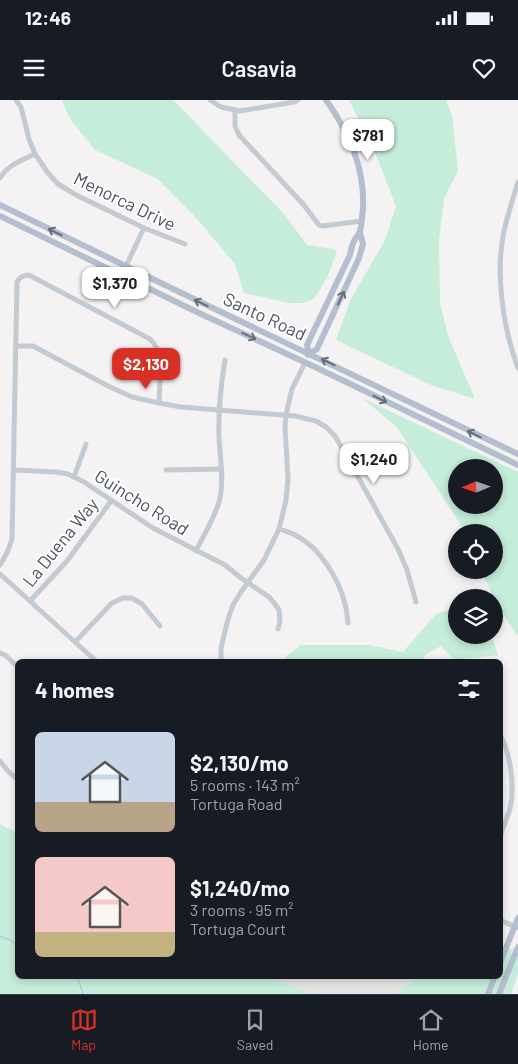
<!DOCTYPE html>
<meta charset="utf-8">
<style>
body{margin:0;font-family:Barlow,sans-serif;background:#20242c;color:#f1f3f6;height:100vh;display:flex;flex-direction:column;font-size:19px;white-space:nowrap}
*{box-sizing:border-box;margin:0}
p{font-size:16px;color:#9ea1a6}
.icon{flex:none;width:28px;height:28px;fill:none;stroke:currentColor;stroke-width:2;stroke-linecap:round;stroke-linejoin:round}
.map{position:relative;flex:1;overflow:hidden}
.panel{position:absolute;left:15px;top:559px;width:488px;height:320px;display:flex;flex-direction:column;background:#171b24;border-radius:8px;box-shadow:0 2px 8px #0003}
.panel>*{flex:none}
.needle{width:32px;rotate:268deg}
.controls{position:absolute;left:448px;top:359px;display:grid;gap:10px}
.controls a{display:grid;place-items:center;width:55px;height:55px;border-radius:50%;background:#171b24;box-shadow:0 2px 8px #0003;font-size:25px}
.price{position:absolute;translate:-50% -42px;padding:0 11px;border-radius:10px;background:#fff;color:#222;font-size:16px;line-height:32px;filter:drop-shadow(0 1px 2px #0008)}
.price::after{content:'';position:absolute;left:50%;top:30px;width:15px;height:11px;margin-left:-8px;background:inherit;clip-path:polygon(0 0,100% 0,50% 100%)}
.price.selected{background:#d93025;color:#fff}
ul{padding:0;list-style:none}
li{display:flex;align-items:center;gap:15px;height:125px;padding:0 20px}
li span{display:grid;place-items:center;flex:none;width:140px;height:100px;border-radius:8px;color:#555}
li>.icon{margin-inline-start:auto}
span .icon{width:60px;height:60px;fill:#fffc;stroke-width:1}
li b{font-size:21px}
h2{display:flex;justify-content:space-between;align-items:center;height:60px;padding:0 20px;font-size:21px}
.status{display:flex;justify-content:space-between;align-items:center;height:35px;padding:0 25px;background:#171b24;direction:ltr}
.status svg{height:14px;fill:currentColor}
header{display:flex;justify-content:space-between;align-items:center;height:65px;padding:0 20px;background:#171b24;font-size:22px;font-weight:600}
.dock{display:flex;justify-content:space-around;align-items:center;height:70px;border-top:1px solid #363941;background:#171b24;font-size:14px;color:#9ea1a6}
.dock a{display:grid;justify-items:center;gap:2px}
.dock .selected{color:#d93025}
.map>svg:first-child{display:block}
.education{fill:#e5e3e3}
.green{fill:#c5edd9;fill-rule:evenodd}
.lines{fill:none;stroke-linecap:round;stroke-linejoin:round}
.stream{stroke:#95cce7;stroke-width:1}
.minor{stroke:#c4cad2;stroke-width:5}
.major{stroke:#b4bece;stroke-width:6}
.oneway{stroke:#656e7a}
.labels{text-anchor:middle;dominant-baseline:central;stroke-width:4;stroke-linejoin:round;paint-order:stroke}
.street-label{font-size:18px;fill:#4b535e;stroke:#fff}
</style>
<div class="status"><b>12:46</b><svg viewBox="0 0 49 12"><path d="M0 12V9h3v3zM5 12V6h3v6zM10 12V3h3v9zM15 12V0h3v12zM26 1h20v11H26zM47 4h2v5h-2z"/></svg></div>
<header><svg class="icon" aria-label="menu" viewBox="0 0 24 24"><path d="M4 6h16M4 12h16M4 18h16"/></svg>Casavia<svg class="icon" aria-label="heart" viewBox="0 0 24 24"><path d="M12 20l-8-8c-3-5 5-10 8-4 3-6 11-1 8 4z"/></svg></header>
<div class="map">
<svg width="518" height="894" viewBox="0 0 518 894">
<rect width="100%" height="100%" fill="#f4f2f2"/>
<path class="education" d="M264 876H421L393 894H315Z"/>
<g class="green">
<path d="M62 0H173L285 115 307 145 333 149 337 152 327 178 314 199 302 203H289L244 193 235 164 198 120 158 79 95 50 70 19Z"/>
<path d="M349 0H446L452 15 458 71 444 99 439 139 440 203 448 236 475 299 431 285 336 240 350 201 385 140 396 106 374 50Z"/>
<path d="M362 298 518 372V537L495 500 481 470H494V432H465L461 425 396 326ZM456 368H494V405H456Z"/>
<path d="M456 508V535H491L498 555 454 560 441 546 425 555 423 561H281L301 545H369L403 552 436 514Z"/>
<path d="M0 724 17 733 18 876H264L315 894H0Z"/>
<path d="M518 848V874L511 894H393L421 876H500V850Z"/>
</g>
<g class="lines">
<g class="stream">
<path d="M0 836 12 841 18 848"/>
<path d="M77 876 83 894"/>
</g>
<g class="minor">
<path d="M16 0 21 7 29 39 35 54 48 73 58 84 76 95 144 128 185 144"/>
<path d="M210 0 221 7 240 11 294 2 298 0"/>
<path d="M235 10V26L239 35 303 104 319 125 322 126 362 121"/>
<path d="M0 78C8 65 22 60 35 54"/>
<path d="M518 82C513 98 508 114 504 131 495 173 503 228 518 268"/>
<path d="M126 166 144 128"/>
<path d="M16 246H33L110 287 132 297 159 303 181 307 295 316 316 321 326 327 335 336 347 357 398 449 407 470 416 502"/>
<path d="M15 370 56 372 68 374 84 382 153 428 225 465 241 478 269 497 275 504 279 510 280 521 278 529"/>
<path d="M166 370 221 369"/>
<path d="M74 377 86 344"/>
<path d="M279 429C285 431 292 433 297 436 320 448 339 479 345 504 347 510 347 517 348 523"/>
<path d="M196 451C203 436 217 414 220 398 224 378 220 357 219 337 218 311 221 285 225 260"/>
<path d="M0 465 7 453 12 439 17 182C20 176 23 176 29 175L150 239C156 245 160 252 161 260L159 303"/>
<path d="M0 474 96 561"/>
<path d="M30 501 67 461 111 401"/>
<path d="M75 542 112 503 123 498H132L142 504 160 526"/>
<path d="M0 553 5 555 18 567"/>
<path d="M221 561V548L228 519 233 505 241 492 264 460 279 429 286 400 288 379 285 327 286 315 292 289 305 263"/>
<path d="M500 635C511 654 515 688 510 709 507 718 503 727 500 736"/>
<path d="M0 661 7 670 18 680"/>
<path d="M500 820 518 828"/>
</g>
<g class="major">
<path d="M0 105 196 200 518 354"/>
<path d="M0 116 199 213 313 266 518 365"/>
<path d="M309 254 317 249 359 158 363 144 360 133"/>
<path d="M308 255 309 254 307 245 350 155C351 150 352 145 354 141 356 137 359 135 360 131 362 123 362 115 363 108 365 68 349 32 326 0"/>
<path d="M500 863 518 818"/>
<path d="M488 894 495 876"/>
<path d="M499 894 518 847"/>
</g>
</g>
<defs><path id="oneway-shaft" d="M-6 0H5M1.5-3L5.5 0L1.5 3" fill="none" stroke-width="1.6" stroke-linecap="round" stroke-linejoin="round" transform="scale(1.25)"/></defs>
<g class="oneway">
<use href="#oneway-shaft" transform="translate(55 132) rotate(-154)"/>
<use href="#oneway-shaft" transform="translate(341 198) rotate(-65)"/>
<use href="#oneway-shaft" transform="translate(201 203) rotate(-155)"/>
<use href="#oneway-shaft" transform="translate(249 236) rotate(25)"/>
<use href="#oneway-shaft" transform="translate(328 262) rotate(-154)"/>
<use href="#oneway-shaft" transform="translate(380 299) rotate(26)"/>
<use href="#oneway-shaft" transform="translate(474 334) rotate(-154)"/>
</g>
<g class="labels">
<g class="street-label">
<text transform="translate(125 101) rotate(26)">Menorca Drive</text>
<text transform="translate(265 216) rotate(25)">Santo Road</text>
<text transform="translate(142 402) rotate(32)">Guincho Road</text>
<text transform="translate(60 442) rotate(-51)">La Duena Way</text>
</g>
</g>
</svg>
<div class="controls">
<a><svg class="needle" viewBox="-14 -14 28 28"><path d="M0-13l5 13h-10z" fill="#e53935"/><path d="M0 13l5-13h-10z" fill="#9ea1a6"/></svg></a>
<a><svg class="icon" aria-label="locate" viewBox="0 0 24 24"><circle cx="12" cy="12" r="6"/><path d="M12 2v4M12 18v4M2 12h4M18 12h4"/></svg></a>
<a><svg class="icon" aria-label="layers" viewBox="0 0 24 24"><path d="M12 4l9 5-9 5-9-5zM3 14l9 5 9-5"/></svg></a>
</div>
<b class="price" style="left:368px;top:61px">$781</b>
<b class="price" style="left:115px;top:209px">$1,370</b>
<b class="price selected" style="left:146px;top:290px">$2,130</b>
<b class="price" style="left:374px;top:385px">$1,240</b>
<section class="panel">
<h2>4 homes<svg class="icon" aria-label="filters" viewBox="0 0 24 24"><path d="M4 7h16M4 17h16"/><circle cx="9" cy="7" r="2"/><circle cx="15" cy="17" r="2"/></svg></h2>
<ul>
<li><span style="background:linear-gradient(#c9d6e8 70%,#b9a48a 0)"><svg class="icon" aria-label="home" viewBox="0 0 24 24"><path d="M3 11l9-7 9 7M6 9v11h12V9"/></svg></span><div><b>$2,130/mo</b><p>5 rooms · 143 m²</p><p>Tortuga Road</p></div></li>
<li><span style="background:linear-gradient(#f6c9c9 75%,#c2b280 0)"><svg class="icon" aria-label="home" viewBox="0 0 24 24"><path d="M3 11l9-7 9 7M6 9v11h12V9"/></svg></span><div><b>$1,240/mo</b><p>3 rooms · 95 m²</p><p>Tortuga Court</p></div></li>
</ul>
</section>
</div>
<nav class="dock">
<a class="selected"><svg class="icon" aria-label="map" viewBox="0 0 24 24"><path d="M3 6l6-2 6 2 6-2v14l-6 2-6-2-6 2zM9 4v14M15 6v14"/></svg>Map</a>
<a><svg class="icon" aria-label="saved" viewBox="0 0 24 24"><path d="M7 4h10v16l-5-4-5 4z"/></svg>Saved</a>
<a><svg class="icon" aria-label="home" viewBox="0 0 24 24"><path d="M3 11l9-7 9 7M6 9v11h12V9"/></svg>Home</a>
</nav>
